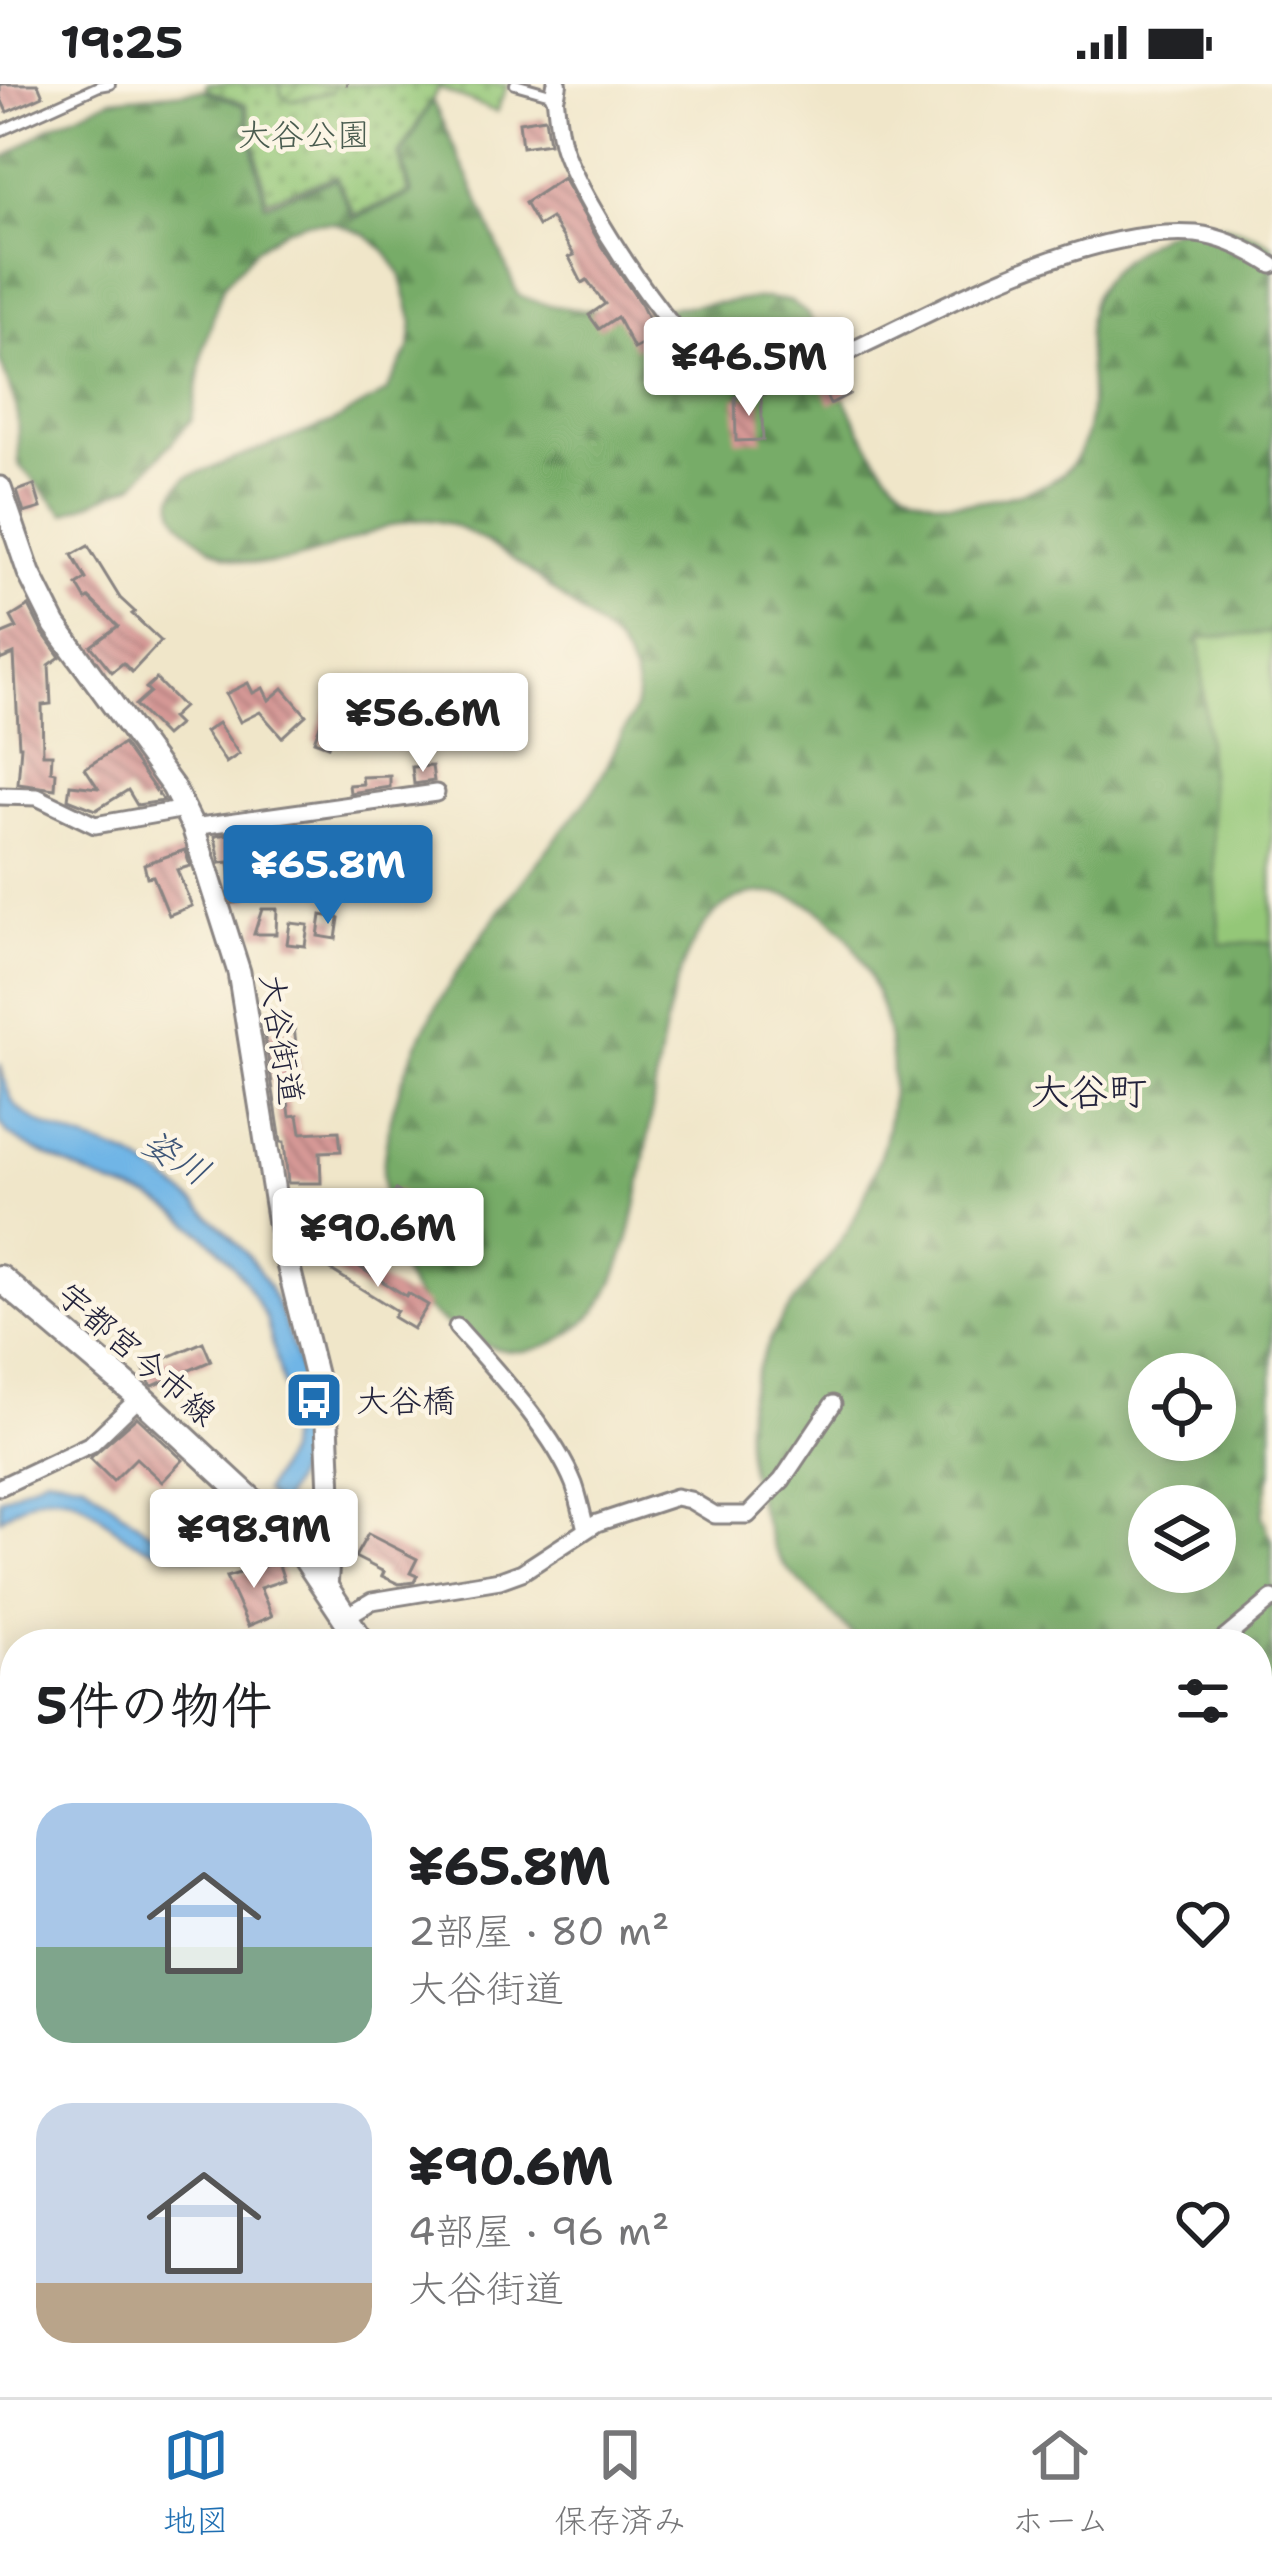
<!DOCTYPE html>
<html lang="ja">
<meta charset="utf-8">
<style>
body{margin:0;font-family:"Shantell Sans","Klee One",sans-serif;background:#f6f6f6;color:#202124;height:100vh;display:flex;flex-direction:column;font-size:45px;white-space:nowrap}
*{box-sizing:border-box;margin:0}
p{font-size:39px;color:#757577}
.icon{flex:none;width:66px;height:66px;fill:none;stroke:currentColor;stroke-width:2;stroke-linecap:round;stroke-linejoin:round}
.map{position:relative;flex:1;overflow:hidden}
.drawer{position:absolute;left:0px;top:1545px;width:1272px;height:768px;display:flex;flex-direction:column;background:#fff;border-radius:48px 48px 0 0;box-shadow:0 6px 30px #0003}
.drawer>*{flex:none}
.buttons{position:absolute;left:1128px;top:1269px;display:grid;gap:24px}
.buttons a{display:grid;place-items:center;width:108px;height:108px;border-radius:50%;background:#fff;box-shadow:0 6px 30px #0003;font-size:60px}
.price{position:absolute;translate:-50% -102px;padding:0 27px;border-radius:12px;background:#fff;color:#222;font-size:39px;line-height:78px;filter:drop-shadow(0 3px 6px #0008)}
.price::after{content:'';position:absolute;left:50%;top:72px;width:36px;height:27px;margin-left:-18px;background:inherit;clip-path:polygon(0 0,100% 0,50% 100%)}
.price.active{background:#1f6fb2;color:#fff}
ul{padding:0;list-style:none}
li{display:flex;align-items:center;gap:36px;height:300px;padding:0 36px}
li span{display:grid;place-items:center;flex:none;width:336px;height:240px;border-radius:36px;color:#555}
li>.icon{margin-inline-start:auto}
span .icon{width:144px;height:144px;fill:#fffc;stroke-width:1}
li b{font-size:51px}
h2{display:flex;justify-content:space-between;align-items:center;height:144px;padding:0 36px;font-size:51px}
.status{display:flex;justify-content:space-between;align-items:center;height:84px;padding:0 60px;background:#fff;direction:ltr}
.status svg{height:33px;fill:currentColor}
.dock{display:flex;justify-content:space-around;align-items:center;height:168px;border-top:3px solid #e0e0e0;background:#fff;font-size:33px;color:#757577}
.dock a{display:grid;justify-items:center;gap:6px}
.dock .active{color:#1f6fb2}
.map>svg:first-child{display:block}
.grass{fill:url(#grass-dots);stroke:#5b745a;stroke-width:3}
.forest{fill:url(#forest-firs);stroke:#4c6752;stroke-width:3;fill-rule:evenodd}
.garden{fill:url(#garden-furrows);stroke:#5b745a;stroke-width:3}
.pitch{fill:#94c778;stroke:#5b745a;stroke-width:3}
.water{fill:#70b5e6;stroke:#496c90;stroke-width:3}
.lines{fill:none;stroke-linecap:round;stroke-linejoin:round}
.river{stroke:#70b5e6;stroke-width:33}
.building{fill:url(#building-back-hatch)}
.service-casing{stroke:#898482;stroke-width:14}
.minor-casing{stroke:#898482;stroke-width:21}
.tertiary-casing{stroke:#898482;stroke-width:24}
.secondary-casing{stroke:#898482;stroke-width:27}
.primary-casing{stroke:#898482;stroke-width:30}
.path{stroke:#898482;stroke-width:3;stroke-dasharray:9 9;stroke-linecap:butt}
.service{stroke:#fff;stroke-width:8}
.minor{stroke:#fff;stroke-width:15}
.tertiary{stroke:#fff;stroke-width:18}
.secondary{stroke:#fff;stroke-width:21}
.primary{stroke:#fff;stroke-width:24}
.labels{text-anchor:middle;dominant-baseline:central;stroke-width:9;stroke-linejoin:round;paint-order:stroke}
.park-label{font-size:33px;fill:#4a5c50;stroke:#fcf5e5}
.street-label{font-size:33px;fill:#22223b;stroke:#fcf5e5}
.poi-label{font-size:33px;fill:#22223b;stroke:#fcf5e5;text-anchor:start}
.water-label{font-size:36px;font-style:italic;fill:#3d5577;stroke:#fcf5e5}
.quarter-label{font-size:39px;fill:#22223b;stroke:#fcf5e5}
</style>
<div class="status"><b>19:25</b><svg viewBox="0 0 49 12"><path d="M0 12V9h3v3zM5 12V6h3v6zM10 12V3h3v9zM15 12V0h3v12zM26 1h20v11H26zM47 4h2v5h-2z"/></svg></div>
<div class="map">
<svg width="1272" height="2313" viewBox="0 0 1272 2313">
<defs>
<pattern id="grass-dots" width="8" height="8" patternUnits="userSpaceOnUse" patternTransform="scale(3)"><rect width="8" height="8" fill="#94c778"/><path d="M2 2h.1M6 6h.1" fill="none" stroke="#78a164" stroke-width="1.8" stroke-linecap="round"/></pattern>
<pattern id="forest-firs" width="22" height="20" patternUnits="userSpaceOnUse" patternTransform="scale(3)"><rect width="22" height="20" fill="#77ac68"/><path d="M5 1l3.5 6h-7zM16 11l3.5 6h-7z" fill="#618c57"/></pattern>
<pattern id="garden-furrows" width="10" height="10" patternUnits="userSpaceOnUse" patternTransform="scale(3)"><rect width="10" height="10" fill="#94c778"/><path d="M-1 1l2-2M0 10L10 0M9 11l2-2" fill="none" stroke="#78a164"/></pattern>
<pattern id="building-back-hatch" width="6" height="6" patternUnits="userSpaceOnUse" patternTransform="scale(3)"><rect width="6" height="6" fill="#d69996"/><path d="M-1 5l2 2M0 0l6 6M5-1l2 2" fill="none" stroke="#ad7c7c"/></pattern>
</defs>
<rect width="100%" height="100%" fill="#fcf5e5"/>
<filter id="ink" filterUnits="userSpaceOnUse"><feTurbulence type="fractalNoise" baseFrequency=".00833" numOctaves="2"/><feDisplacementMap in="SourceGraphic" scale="24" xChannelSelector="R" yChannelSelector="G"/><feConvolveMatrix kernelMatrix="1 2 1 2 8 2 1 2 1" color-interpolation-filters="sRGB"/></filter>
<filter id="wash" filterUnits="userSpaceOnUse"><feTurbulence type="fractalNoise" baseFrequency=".004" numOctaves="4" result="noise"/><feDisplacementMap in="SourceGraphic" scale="48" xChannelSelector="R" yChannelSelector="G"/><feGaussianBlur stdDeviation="2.7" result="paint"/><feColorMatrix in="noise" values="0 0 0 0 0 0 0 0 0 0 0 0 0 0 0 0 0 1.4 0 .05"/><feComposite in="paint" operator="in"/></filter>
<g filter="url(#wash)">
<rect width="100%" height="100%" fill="#f0e6c9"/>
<path class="grass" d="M206 0H508L496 28 439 4 398 71 409 109 355 131 336 92 267 115 246 21 206 5Z"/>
<g class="forest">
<path d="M204 6 244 22 265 120 336 95 353 135 412 110 401 72 432 16 477 112 518 211C585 241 692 220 766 214L790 217 809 231C830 277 868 389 915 410 944 423 975 420 1005 413 1035 405 1065 399 1080 367 1101 321 1082 277 1089 231 1092 209 1105 191 1122 177 1172 135 1214 126 1272 161V1383L1262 1432 1272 1457V1877L1257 1873V1560H862C843 1541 824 1522 805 1502 797 1495 787 1486 781 1477 773 1465 768 1448 763 1434 738 1363 738 1313 776 1245 797 1208 829 1178 851 1141 858 1128 864 1113 870 1099 900 1029 900 955 867 886 851 851 823 820 784 811 666 786 659 993 646 1067 638 1115 630 1169 606 1212 596 1231 575 1249 555 1258 532 1268 513 1271 489 1262 431 1241 399 1205 390 1145 387 1126 382 1106 383 1088 389 966 477 855 550 762 566 741 586 720 599 697 607 684 613 669 619 656 624 646 631 635 635 624 642 601 629 579 617 560 573 523 492 448 437 437 415 433 395 440 375 447 322 466 262 500 210 463 199 455 184 445 177 432 168 416 174 405 187 393L333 338 386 308 410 263 413 239 400 189 384 166 366 151 334 139 307 138 285 145 256 165 223 202 204 263 192 335 135 400 65 430 19 381 17 325 0 276V77L51 42 112 15ZM1149 1290H1215V1356H1149ZM1149 1422H1215V1488H1149Z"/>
<path d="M0 1842 15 1854V2209L0 2236Z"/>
</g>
<path class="garden" d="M332 0 335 1 332 8 291 17 281 11 280 0Z"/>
<path class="pitch" d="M1272 549V858L1220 860 1200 554Z"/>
<g class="water">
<path d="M0 979C3 991 6 1004 11 1014 24 1044 102 1059 132 1074 176 1098 248 1160 270 1206 281 1227 289 1251 296 1274 304 1296 311 1323 309 1346 307 1372 291 1400 280 1423L264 1408 286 1369 290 1328 266 1234 244 1195 216 1161 180 1131 151 1114 111 1101 31 1064 8 1050 0 1038Z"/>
<path d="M46 1392 84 1398 149 1448 211 1457 236 1452 257 1438 268 1447C262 1454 256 1461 248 1466 222 1481 154 1470 130 1455 106 1440 89 1414 59 1411 36 1409 18 1423 0 1435V1415Z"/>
</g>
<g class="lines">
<path class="river" d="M366 2313 369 2298"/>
</g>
<g id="blocks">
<g class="building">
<path d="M0 0H38L43 12 7 28 0 13Z"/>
<path d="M545 34 549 59 522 63 519 38Z"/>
<path d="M563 94 602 163 642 222 657 253 634 265 617 233 599 245 589 231 605 220 587 196 582 199 569 173 574 171 551 134 538 142 525 119Z"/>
<path d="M837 287 849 310 830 320 819 296Z"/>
<path d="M735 313H761L763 356 736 357Z"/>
<path d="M34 401 41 424 24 429 17 407Z"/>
<path d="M88 462 120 514 135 528 132 530 161 557 132 588 123 579 112 588 91 562 118 542 89 514 86 516 77 501 86 495 72 471Z"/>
<path d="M29 522 42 548 60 573 49 581 51 620 42 621 43 670H52L51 687 56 688 55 705 18 700 21 662H19L14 570 0 576V551L17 544 11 533Z"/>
<path d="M156 595 183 623 171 634 178 641 165 652 135 621 150 608 146 604Z"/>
<path d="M248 599 253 609 263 604 269 616 283 604 306 631 282 653 260 628 240 638 226 610Z"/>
<path d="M354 605 406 610 400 652 384 649 385 642 338 634 328 662 314 657 329 617 352 626Z"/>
<path d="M218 639 239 670 226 679 205 648Z"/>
<path d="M123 660 163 717 137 721 128 706 96 726 68 715 70 701 98 704 85 684Z"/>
<path d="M432 682 434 697 414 700 412 683Z"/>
<path d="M390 692V703L350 709 349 701 363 700 362 693Z"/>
<path d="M287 745 345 764 332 803 275 785Z"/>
<path d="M250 747V758L241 759 250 817 233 819 229 778 220 779 215 752Z"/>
<path d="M185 766 190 782 177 786 192 822 169 831 153 792 147 793 144 780Z"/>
<path d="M262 825H277L276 850H254Z"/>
<path d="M321 831 339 834 336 855 318 852Z"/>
<path d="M290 839 308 841 305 862 287 860Z"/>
<path d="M294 944 300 992 285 994 290 1032 298 1031 301 1049 339 1047 341 1067 320 1068 321 1099H288L284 1058H281L264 948Z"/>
<path d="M396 1106 454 1143 438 1168 380 1132Z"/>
<path d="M332 1166 406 1212 408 1209 428 1221 413 1245 393 1233 397 1227 323 1181Z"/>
<path d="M203 1258 211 1277 153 1302 150 1300 143 1284Z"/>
<path d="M137 1333 183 1376 162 1398 136 1374 113 1397 90 1374Z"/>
<path d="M368 1450 417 1475 410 1489 417 1492 414 1498 399 1500 382 1492 384 1488 355 1473Z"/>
<path d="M278 1478 284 1496 260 1504 272 1532 248 1542 226 1493Z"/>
<path d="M782 2298H827L836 2313H791Z"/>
</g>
</g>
</g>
<g filter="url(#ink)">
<use href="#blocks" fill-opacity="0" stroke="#898482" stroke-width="3"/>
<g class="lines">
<defs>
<g id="service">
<path d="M515 0 554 11"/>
<path d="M0 47 99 2 110 0"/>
</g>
<g id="minor">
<path d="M555 11C557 29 558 49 564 66 583 121 680 272 732 297 750 306 776 300 795 295 833 275 872 257 910 238 992 198 1103 143 1196 150 1224 153 1249 166 1272 181"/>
<path d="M0 712 37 713 95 741 185 725"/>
<path d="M193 743 436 709"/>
<path d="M457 1243C495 1286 553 1347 574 1400 579 1414 582 1430 586 1445"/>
<path d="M0 1403 91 1360 140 1313"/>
<path d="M345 1533 372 1517 500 1496 522 1488 597 1439 676 1413 690 1416 715 1431H748L782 1396 833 1320"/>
<path d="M1218 1560 1272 1515"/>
<path d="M412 2298 444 2313"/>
<path d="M986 2298 993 2313"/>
<path d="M174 2313 177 2298"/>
<path d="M391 2313 397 2298"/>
<path d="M1156 2313 1160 2298"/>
</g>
<path id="tertiary" d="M555 11 557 0"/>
<path id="secondary" d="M0 404 29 489 55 541 173 703 193 743 239 888 281 1152 327 1338 331 1434 326 1504"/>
<g id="primary">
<path d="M0 1194 140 1313 279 1442 305 1473 363 1560"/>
<path d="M847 2298 857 2313"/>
</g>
</defs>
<use href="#service" class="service-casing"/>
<use href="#minor" class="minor-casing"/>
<use href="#tertiary" class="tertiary-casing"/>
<use href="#secondary" class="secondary-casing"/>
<use href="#primary" class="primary-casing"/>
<path class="path" d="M345 0H348"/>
<use href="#service" class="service"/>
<use href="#minor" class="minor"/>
<use href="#tertiary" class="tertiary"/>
<use href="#secondary" class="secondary"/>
<use href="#primary" class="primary"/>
</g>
</g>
<defs>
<symbol id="bus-square" viewBox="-11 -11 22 22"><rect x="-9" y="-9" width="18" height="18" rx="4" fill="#1f6fb2" stroke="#fcf5e5"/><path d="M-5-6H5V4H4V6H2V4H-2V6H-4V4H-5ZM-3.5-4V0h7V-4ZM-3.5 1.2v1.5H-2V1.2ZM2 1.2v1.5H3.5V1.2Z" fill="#fff"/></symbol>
</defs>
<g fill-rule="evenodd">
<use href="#bus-square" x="281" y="1283" width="66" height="66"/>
</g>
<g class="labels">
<g class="park-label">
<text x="304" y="50">大谷公園</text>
</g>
<g class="street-label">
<text transform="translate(282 955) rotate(81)">大谷街道</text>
<text transform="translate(137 1270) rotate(41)">宇都宮今市線</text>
</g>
<g class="poi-label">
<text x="356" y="1316">大谷橋</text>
</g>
<g class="water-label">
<text transform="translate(176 1073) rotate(32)">姿川</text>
</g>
<g class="quarter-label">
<text x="1089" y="1007">大谷町</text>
</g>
</g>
</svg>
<div class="buttons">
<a><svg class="icon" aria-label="locate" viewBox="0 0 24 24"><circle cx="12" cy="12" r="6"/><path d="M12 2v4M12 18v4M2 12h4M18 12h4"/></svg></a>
<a><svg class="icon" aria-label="layers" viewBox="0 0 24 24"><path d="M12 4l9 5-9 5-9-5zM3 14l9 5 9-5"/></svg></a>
</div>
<b class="price" style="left:749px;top:335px">¥46.5M</b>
<b class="price" style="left:423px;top:691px">¥56.6M</b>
<b class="price active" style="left:328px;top:843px">¥65.8M</b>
<b class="price" style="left:378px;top:1206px">¥90.6M</b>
<b class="price" style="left:254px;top:1507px">¥98.9M</b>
<section class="drawer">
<h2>5件の物件<svg class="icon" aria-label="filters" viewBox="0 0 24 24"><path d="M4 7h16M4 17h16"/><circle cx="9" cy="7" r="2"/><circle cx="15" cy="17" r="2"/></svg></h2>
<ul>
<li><span style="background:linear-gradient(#a9c7e8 60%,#7fa58c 0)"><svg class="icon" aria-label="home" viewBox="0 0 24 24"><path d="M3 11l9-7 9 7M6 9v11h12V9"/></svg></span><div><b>¥65.8M</b><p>2部屋 · 80 m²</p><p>大谷街道</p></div><svg class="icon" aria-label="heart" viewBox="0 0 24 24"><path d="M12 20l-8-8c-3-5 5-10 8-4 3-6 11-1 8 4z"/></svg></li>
<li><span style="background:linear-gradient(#c9d6e8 75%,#b9a48a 0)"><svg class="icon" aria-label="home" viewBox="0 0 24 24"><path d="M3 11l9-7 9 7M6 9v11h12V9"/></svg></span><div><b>¥90.6M</b><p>4部屋 · 96 m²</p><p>大谷街道</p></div><svg class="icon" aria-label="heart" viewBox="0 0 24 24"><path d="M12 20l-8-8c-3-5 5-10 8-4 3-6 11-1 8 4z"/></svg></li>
</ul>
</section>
</div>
<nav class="dock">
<a class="active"><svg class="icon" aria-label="map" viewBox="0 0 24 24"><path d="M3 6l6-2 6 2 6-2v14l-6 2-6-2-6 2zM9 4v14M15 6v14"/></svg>地図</a>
<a><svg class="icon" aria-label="saved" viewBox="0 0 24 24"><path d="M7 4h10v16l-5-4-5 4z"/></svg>保存済み</a>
<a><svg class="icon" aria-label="home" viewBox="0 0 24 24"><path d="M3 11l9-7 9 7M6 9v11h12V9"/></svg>ホーム</a>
</nav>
